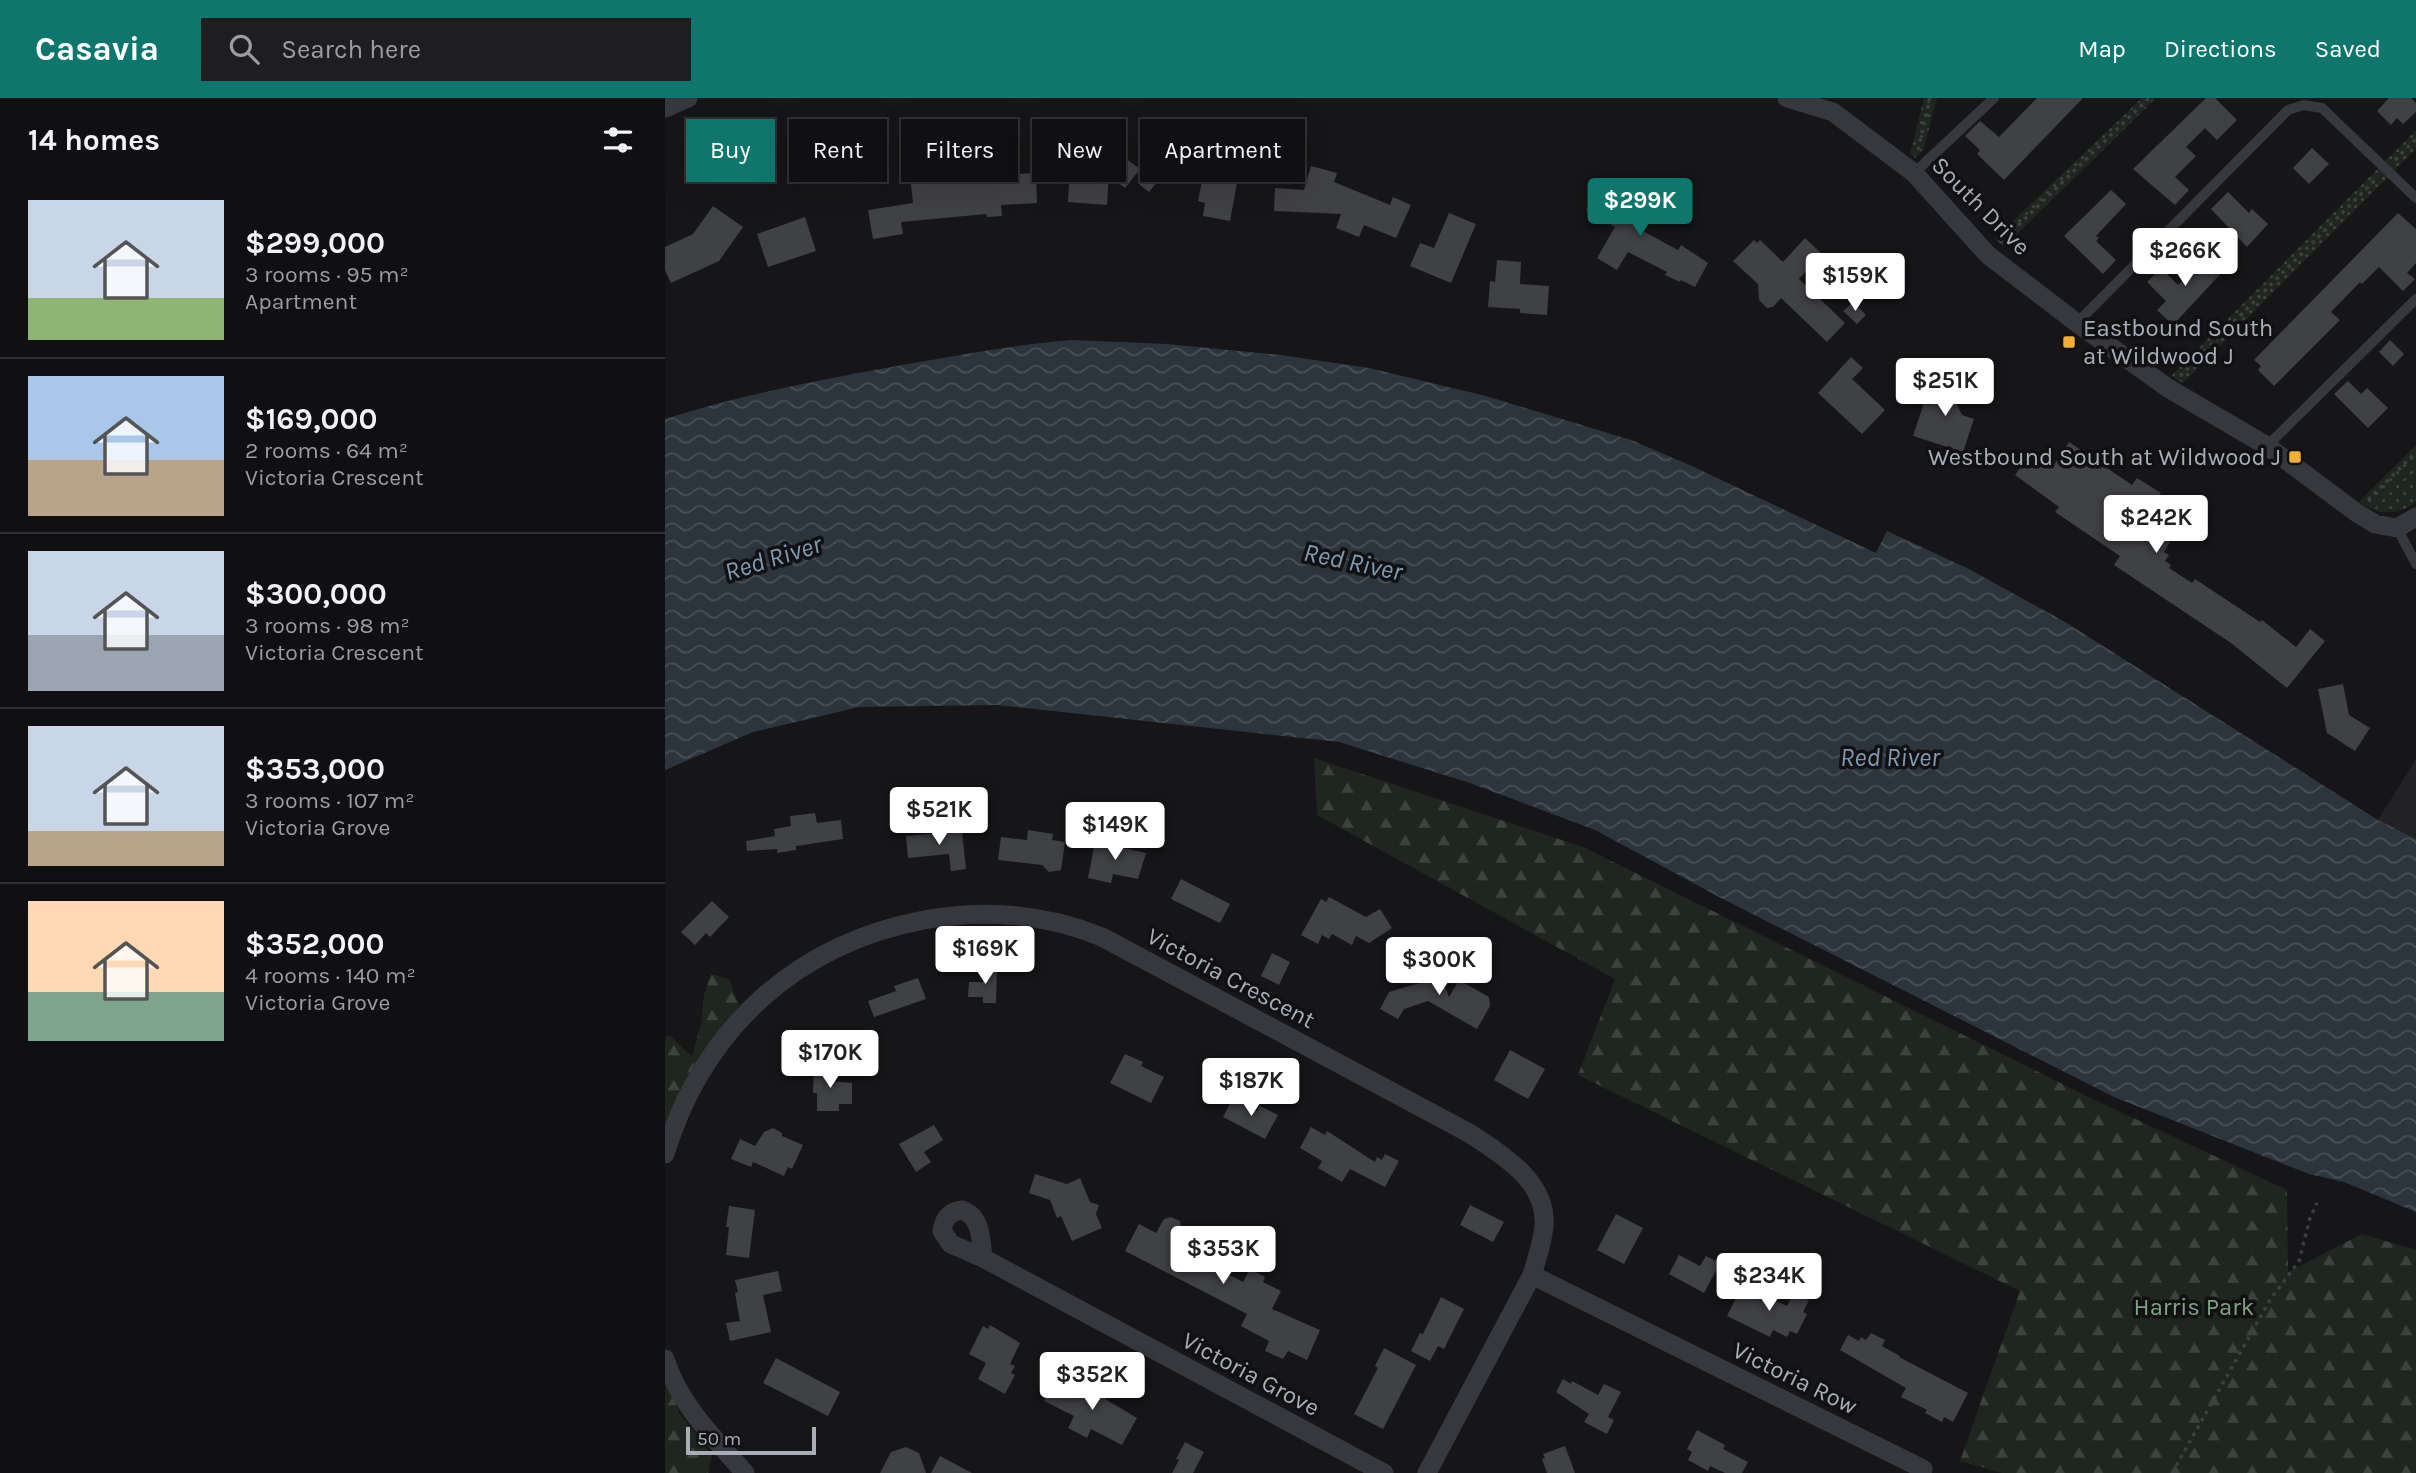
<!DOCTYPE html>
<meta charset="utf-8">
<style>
body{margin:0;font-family:Karla,sans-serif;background:#1e1e20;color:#f1f3f6;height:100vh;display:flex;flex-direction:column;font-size:26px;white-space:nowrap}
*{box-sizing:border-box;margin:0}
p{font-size:23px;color:#9c9d9f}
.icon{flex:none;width:38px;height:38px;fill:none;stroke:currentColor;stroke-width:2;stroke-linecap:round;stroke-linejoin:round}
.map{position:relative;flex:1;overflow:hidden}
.details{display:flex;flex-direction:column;background:#101012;width:665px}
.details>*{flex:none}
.hud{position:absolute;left:21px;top:21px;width:665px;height:63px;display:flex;gap:14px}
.scale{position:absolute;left:21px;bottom:18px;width:130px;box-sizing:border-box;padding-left:7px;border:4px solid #a8adb8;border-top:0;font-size:19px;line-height:24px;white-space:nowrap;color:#a8adb8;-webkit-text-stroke:5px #111113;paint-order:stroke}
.price{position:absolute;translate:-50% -60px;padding:0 16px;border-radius:7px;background:#fff;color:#222;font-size:23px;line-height:46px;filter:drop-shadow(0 2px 4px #0008)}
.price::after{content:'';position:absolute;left:50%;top:42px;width:21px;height:16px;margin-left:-10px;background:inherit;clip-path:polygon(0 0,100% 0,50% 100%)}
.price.current{background:#0f766e;color:#fff}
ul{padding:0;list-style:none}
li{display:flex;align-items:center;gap:21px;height:175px;padding:0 28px}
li+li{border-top:2px solid #303032}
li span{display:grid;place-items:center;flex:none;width:196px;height:140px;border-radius:0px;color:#555}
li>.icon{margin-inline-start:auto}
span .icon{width:84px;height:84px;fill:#fffc;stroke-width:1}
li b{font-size:30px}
h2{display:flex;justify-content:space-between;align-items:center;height:84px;padding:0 28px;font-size:30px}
.tag{padding:0 24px;border-radius:0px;background:#101012;box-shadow:0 7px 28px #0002,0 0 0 2px #303032;font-size:24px;line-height:63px}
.tag.current{background:#0f766e;color:#fff}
header{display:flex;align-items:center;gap:42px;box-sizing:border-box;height:98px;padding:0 35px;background:#0f766e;color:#fff}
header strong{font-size:33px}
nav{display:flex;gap:38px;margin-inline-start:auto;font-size:24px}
.search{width:490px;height:63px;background:#1e1e20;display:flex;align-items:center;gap:18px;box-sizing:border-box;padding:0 24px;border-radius:0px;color:#9c9d9f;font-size:26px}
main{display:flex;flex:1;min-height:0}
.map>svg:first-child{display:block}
.built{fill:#222225}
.grass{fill:url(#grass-dots)}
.forest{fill:url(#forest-firs)}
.water{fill:url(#water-waves)}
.building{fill:#404145}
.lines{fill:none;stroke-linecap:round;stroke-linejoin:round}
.path{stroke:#3d3f44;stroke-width:3.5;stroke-dasharray:3.5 5;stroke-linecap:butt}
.lane{stroke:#37383d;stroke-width:10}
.street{stroke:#37383d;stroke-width:19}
.poi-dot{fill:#f2b134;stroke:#111113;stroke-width:2.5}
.labels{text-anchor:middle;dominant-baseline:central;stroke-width:7;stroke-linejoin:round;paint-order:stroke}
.street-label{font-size:24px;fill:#a8adb8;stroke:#111113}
.poi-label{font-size:24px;fill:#a8adb8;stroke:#111113;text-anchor:start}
.park-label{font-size:24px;fill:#7fa381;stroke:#111113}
.water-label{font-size:26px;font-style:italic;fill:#7f9bb3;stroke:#111113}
</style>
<header>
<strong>Casavia</strong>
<div class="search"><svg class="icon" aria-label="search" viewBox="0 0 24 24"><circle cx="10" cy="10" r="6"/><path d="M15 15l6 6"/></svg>Search here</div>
<nav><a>Map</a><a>Directions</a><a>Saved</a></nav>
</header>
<main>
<section class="details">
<h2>14 homes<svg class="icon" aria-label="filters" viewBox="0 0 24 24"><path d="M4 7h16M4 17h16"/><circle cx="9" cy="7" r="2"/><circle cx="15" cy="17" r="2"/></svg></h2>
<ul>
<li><span style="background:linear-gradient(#c9d6e8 70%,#8fb573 0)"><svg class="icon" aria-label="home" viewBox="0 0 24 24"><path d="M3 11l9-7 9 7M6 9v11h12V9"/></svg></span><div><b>$299,000</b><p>3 rooms · 95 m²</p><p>Apartment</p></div></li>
<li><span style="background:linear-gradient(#a9c7e8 60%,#b9a48a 0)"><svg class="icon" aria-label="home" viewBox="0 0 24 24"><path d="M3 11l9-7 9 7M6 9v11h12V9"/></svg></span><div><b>$169,000</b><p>2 rooms · 64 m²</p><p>Victoria Crescent</p></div></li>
<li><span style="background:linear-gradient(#c9d6e8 60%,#9aa5b1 0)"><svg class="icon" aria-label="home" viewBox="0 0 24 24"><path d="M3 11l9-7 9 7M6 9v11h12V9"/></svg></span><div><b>$300,000</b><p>3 rooms · 98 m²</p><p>Victoria Crescent</p></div></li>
<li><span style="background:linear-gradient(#c9d6e8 75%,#b9a48a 0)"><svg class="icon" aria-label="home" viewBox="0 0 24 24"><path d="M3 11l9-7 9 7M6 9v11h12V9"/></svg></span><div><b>$353,000</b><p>3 rooms · 107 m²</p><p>Victoria Grove</p></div></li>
<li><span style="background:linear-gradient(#ffd9b3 65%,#7fa58c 0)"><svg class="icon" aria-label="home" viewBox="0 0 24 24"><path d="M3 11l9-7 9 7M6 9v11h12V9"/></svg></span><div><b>$352,000</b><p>4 rooms · 140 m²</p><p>Victoria Grove</p></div></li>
</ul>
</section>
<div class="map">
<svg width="1751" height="1375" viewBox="0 0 1751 1375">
<defs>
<pattern id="grass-dots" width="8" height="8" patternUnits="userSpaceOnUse" patternTransform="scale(1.75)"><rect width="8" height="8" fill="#1e261f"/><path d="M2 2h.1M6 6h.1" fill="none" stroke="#3c433d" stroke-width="1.8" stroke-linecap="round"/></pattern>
<pattern id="forest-firs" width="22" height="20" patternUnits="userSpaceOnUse" patternTransform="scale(1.75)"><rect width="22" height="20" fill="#1e261f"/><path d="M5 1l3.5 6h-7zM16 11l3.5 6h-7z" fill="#3c433d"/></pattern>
<pattern id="water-waves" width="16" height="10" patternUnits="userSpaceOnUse" patternTransform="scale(1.75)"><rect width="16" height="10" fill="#2c353c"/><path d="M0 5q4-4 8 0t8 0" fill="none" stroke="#485056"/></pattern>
</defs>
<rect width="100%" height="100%" fill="#161618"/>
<path class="built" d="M1751 661V741L1713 722Z"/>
<g class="grass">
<path d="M1259 0H1272L1259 50 1251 60 1245 56Z"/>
<path d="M1477 0H1491L1339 149 1330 140Z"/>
<path d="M1751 32V51L1518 285 1506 278Z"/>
<path d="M1751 347V404C1732 418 1714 418 1694 404Z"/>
</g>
<g class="forest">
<path d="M649 660 918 749 1430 1002 1622 1092 1623 1174 1697 1136 1751 1152V1375H1337L1295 1363 1355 1193 913 977 950 881 652 717Z"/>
<path d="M46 876 64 881 74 907 0 1034V940L4 937 27 959 36 926 39 897Z"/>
<path d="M0 1289 8 1298 14 1315 47 1357 43 1375H0Z"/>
</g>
<path class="water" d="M407 242 502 246 616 257 704 270 821 298 966 342 1029 369 1211 455 1222 433 1304 471 1400 524 1713 722 1751 741V1114L1679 1084 1644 1076 1449 999 1056 800 930 732 805 685 674 644 332 607 194 609 88 634 0 672V321C81 295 165 280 249 265 302 256 354 246 407 242Z"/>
<g class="building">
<path d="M1372 0H1418L1339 82 1312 56 1315 52 1300 38 1315 23 1334 39Z"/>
<path d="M1541 0H1550L1572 22 1552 42 1540 30 1521 49 1531 58 1510 79 1524 92 1510 107 1468 71Z"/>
<path d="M1724 0H1746L1751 5V14L1738 26 1732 20 1726 27 1712 13Z"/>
<path d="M299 37 303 75 351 73V76L371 75 372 105 336 107 337 118 322 119 321 116 236 124 238 136 208 141 203 112 248 105 244 69 281 65 278 39Z"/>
<path d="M425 43H446L442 107 403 104 405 69 424 70Z"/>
<path d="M1647 50 1664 66 1644 86 1628 70Z"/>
<path d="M479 55 522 60 521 64 574 74 565 123 538 118 540 105 533 103 537 83 496 79 484 94 475 87Z"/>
<path d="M463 62 475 71 460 90 448 81Z"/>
<path d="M646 68 672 75 669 84 725 107 728 99 746 107 731 140 699 127 694 139 671 130 676 116 609 113 610 90 639 92Z"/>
<path d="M938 83 967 100 965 104 986 116 976 132 1013 152 1016 147 1043 165 1030 189 1016 182 1015 184 1000 177 1002 174 963 154 952 172 932 160 950 129 921 112Z"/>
<path d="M1446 92 1461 106 1431 138 1434 140 1431 143 1451 162 1438 176 1399 138Z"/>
<path d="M1563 94 1584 115 1587 111 1603 126 1582 149 1546 111Z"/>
<path d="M48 108 78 129 54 163 6 185 0 172V149L28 136Z"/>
<path d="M784 115 811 126 786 185 745 168 755 145 769 150Z"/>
<path d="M1733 115 1751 131V165L1742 175 1750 181 1738 193 1714 169 1697 186 1695 184 1666 214 1675 222 1609 288 1593 272 1596 268 1589 262Z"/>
<path d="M140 119 151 153 103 169 92 136Z"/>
<path d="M1140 140 1157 156 1134 181 1180 225 1162 244 1116 200 1108 209 1102 210 1094 202 1093 186 1068 163 1089 142 1092 145 1095 142 1118 164Z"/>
<path d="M1544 155 1560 171 1508 227 1492 212 1501 203 1482 184 1496 170 1513 187Z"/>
<path d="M832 162 856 164 855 186 884 188 882 217 855 215V211L823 209 825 183 830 184Z"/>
<path d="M1188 204 1201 217 1192 226 1178 213Z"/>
<path d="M1725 242 1739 256 1728 268 1714 254Z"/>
<path d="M1186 259 1198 270 1187 281 1220 312 1197 336 1153 295Z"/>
<path d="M1275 279 1298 287 1292 307 1297 317 1309 321 1298 354 1248 338 1259 305 1265 307Z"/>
<path d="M1683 283 1696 296 1702 290 1723 310 1703 330 1669 296Z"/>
<path d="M1404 344 1467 387 1472 380 1496 395 1476 425 1505 444 1499 454 1504 457 1500 463 1506 467 1504 470 1527 485 1530 481 1595 524 1597 522 1631 549 1645 531 1660 543 1622 590 1566 545 1449 467 1455 458 1390 414 1394 409 1350 377 1362 361 1372 368 1379 359 1389 367Z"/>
<path d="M1678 586 1684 617 1705 630 1690 653 1662 635 1653 591Z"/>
<path d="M150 715 152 725 176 722 178 741 131 748V752L112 755V751L82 753 81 743 110 738 109 731 126 728 125 718Z"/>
<path d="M363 732 388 736 387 742 400 744 396 772 384 774 377 767 333 762 336 739 362 742Z"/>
<path d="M297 733 301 771 286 773 284 756 243 760 241 738Z"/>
<path d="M435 741 455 745 454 749 481 755 473 781 448 776 446 785 423 780 429 749 433 750Z"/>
<path d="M516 781 565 806 555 825 506 801Z"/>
<path d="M664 799 701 819 715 811 727 830 704 845 691 838 687 847 667 836 664 841 657 837 653 846 636 837 656 801 661 804Z"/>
<path d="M47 803 64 819 45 839 41 835 30 847 16 834Z"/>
<path d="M607 855 625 864 614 887 596 878Z"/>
<path d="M769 858 784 899 794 882 824 899 825 908 812 931 763 903 739 911 733 921 715 911 724 894 761 883 756 862Z"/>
<path d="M319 869H332L331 905H318V899H303L304 884H318Z"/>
<path d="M253 880 261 901 209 919 203 903 231 893 229 888Z"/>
<path d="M845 952 880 971 863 1001 829 982Z"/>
<path d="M460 956 478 964 476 968 499 979 486 1005 445 985Z"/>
<path d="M149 966 166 967V983L187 985V1006H174V1013H152V995H148Z"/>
<path d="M568 1000 592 1013 595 1008 613 1017 600 1041 558 1019Z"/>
<path d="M269 1027 278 1042 259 1054 266 1064 251 1074 234 1046Z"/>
<path d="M646 1029 660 1037 662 1033 710 1064 712 1059 717 1062 720 1056 734 1063 720 1089 685 1071 677 1084 653 1070 657 1063 635 1050Z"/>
<path d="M108 1030 117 1035V1038L138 1047 127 1071 123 1069 119 1078 88 1064 86 1069 66 1061 75 1041 90 1048 99 1034Z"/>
<path d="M370 1076 402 1086 415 1080 425 1104 434 1107 431 1116 437 1130 407 1143 396 1118 392 1120 385 1102 364 1095Z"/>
<path d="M805 1107 839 1124 828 1144 795 1127Z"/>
<path d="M64 1108 90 1112 84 1160 61 1157 64 1129H61Z"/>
<path d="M951 1116 978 1130 959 1166 932 1152Z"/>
<path d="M506 1119 515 1123 517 1132 544 1146 542 1150 561 1160 555 1172 578 1184 585 1171 600 1179 598 1184 616 1193 607 1211 655 1232 642 1262 623 1253 618 1261 600 1253 604 1243 576 1228 582 1216 460 1153 474 1126 491 1135 499 1121Z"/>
<path d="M1014 1157 1035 1168 1041 1158 1055 1165 1039 1195 1004 1176Z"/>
<path d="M113 1173 117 1193 98 1197 106 1234 65 1243 61 1225 75 1223 70 1195 73 1194 70 1182Z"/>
<path d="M1076 1190 1093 1198 1094 1195 1122 1208 1128 1195 1144 1202 1138 1214 1142 1216 1132 1236 1125 1233 1122 1239 1108 1232 1105 1239 1062 1218Z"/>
<path d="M776 1199 799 1211 779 1251 773 1248 765 1263 746 1253 755 1235 758 1236Z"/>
<path d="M325 1227 355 1245 345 1266 350 1268 346 1275 350 1277 340 1296 313 1281 321 1265 304 1256 318 1228 323 1231Z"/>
<path d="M1206 1235 1220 1242 1217 1248 1235 1258 1234 1259 1303 1295 1288 1324 1279 1319 1277 1324 1260 1315 1262 1312 1236 1299 1241 1290 1175 1252 1183 1237 1194 1243 1196 1239 1201 1242Z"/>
<path d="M719 1250 751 1267 718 1331 689 1316 713 1270 710 1268Z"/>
<path d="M111 1260 175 1294 163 1318 98 1285Z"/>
<path d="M898 1281 906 1286 907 1283 933 1297 939 1286 956 1294 943 1319 949 1322 942 1336 919 1324 924 1316 891 1294Z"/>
<path d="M390 1283 414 1293 417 1287 423 1290 424 1288 436 1294 435 1296 441 1299 440 1301 472 1320 457 1347 426 1331 422 1340 403 1330 409 1318 379 1303Z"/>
<path d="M1032 1332 1060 1347 1058 1351 1083 1364 1077 1375H1060L1045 1368 1043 1373 1023 1362 1027 1354 1022 1351Z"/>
<path d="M520 1344 539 1354 528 1375H507L514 1362 511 1361Z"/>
<path d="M900 1348 910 1375H882L877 1361 880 1360 878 1356Z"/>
<path d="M241 1349 254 1355 261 1375H215L226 1354Z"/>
<path d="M275 1358 307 1375H266Z"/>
</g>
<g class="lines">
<g class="path">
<path d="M1253 52 1265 0"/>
<path d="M1730 62 1751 41"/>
<path d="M1335 145 1484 0"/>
<path d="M1515 278 1712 80"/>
<path d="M1703 402 1751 354"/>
<path d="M1507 1375 1605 1202 1634 1163 1645 1120 1652 1105"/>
</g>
<g class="lane">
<path d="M1249 75 1329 0"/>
<path d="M1412 225 1623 12 1639 7 1657 10 1751 100"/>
<path d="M1602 348 1751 201"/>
<path d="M1732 430 1751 466"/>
</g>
<g class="street">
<path d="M1122 0 1168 14 1249 75 1323 157 1412 225 1503 290 1602 348 1692 415 1710 426 1732 430 1751 419"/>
<path d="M0 10 23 0"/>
<path d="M0 1056C38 931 131 846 259 822 321 811 379 815 437 839L804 1035C837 1057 883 1083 879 1129 877 1145 872 1161 867 1177L762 1375"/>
<path d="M318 1160C316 1143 317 1119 297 1112 284 1114 279 1120 277 1133L286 1146 318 1160 719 1375"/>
<path d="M867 1177 1258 1371"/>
<path d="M0 1261C14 1306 49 1340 80 1375"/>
</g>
</g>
<g class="poi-dot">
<rect x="1397" y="237" width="14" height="14" rx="3.5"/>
<rect x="1623" y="352" width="14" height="14" rx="3.5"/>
</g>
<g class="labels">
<g class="street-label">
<text transform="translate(1316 108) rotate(45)">South Drive</text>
<text transform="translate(566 880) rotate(28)">Victoria Crescent</text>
<text transform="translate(586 1276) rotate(28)">Victoria Grove</text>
<text transform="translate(1130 1280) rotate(26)">Victoria Row</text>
</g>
<g class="poi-label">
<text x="1418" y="230">Eastbound South<tspan x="1418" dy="28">at Wildwood J</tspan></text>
<text x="1616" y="359" text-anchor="end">Westbound South at Wildwood J</text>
</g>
<g class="park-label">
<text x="1529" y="1209">Harris Park</text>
</g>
<g class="water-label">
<text transform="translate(108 460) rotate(-17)">Red River</text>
<text transform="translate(688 464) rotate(12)">Red River</text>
<text x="1225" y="659">Red River</text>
</g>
</g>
</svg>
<div class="scale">50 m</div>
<b class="price current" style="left:975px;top:140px">$299K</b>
<b class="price" style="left:1520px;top:190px">$266K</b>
<b class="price" style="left:1190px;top:215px">$159K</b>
<b class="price" style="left:1280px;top:320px">$251K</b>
<b class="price" style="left:1491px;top:457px">$242K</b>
<b class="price" style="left:274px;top:749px">$521K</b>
<b class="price" style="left:450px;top:764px">$149K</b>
<b class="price" style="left:320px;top:888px">$169K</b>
<b class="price" style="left:774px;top:899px">$300K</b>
<b class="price" style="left:165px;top:992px">$170K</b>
<b class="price" style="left:586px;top:1020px">$187K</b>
<b class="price" style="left:558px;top:1188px">$353K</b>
<b class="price" style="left:1104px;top:1215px">$234K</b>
<b class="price" style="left:427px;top:1314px">$352K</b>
<div class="hud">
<a class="tag current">Buy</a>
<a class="tag">Rent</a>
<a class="tag">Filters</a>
<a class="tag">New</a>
<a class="tag">Apartment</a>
</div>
</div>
</main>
